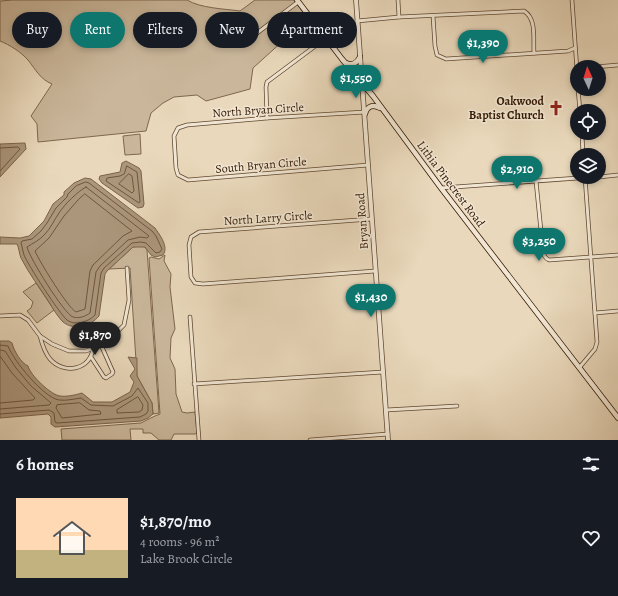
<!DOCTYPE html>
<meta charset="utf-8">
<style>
body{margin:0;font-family:Alegreya,serif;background:#20242c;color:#f1f3f6;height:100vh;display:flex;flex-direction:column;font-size:15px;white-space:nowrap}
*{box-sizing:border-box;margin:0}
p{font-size:13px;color:#9ea1a6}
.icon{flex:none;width:22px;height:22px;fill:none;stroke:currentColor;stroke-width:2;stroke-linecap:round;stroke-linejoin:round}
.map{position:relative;height:440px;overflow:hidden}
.drawer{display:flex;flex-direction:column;background:#171b24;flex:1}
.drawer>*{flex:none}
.top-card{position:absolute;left:12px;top:12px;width:400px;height:36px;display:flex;gap:8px}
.needle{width:26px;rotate:356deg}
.controls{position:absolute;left:570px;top:60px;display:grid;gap:8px}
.controls a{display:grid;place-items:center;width:36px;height:36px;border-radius:50%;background:#171b24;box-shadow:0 2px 6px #0003;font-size:20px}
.price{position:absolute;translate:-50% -34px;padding:0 9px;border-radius:14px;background:#0f766e;color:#fff;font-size:13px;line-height:26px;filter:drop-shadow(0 1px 2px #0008)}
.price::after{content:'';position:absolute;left:50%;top:24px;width:12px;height:9px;margin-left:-6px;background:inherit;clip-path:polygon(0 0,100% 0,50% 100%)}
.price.current{background:#222;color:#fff}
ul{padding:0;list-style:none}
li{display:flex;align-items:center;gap:12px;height:100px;padding:0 16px}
li span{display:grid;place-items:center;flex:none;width:112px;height:80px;border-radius:0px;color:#555}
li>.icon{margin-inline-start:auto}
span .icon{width:48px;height:48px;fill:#fffc;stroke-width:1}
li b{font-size:17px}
h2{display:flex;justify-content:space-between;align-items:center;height:48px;padding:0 16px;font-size:17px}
.pill{padding:0 14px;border-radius:18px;background:#171b24;box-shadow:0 2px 6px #0003;font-size:14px;line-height:36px}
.pill.current{background:#0f766e;color:#fff}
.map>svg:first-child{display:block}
.green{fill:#cab79b;stroke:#7e674e}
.water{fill:#ab967b;stroke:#7b634a}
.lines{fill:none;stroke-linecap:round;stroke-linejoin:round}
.shore{stroke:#6e563e;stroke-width:1}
.minor-casing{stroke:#60472f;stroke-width:4.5}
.tertiary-casing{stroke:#60472f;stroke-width:5.5}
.secondary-casing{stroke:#321700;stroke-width:6}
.minor{stroke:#f1e6d3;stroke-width:3}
.tertiary{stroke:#f1e6d3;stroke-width:4}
.secondary{stroke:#f1e6d3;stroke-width:4.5}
.labels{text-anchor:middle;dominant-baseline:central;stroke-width:3;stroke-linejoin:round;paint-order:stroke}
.poi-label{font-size:12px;font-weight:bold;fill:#321700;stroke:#f1e6d3;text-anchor:end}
.street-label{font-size:12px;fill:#321700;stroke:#f1e6d3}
</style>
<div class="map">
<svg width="618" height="440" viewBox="0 0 618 440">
<rect width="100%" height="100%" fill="#e9d8bb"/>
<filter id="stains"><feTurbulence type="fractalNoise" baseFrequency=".005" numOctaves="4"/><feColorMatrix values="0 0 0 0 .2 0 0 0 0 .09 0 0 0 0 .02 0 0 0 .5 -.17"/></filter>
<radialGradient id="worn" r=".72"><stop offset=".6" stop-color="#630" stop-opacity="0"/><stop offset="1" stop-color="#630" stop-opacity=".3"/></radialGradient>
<g class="green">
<path d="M13 0H187C200 8 225 9 240 11L255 0H294L303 12 302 17 305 21 253 68 250 89 206 101 197 95 174 97 163 103 151 113 146 131 38 142 37 124 31 116 52 84C40 79 36 70 28 60 21 52 10 45 0 41V1Z"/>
<path d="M140 134 141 154 125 155 123 136Z"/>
<path d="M141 246 145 247 147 250 159 413 153 414 152 403 137 376 130 268 109 269 133 247Z"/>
<path d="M165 255 164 261 171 274 170 287 175 329 171 338 170 358 175 369 176 394 182 412 187 413 195 412 197 433 195 434H174L171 440H159L151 433H143V429H130L131 440H62L61 429 141 423C149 419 152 417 160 414L149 258 151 257 159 259Z"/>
<path d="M36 283 54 310 37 323 27 311 31 308 33 302 23 292Z"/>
</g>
<g class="water">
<path d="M25 143 26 149 0 177V144Z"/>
<path d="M126 161 139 168 141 171 144 204 143 207 138 208 102 183 99 179 100 176 120 172 122 163Z"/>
<path d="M85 178 91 179 155 228C160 235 169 247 163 255L155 257 151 255 145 247H133L107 271 105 274 99 316C91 326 74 331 63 322 58 317 53 309 49 302 40 288 29 274 21 258 19 253 19 248 17 244H0V237L20 238 29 236 44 221 53 204 64 195V192L74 183Z"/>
<path d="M0 341H9L12 343C14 351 21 363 28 366 30 375 51 395 60 396 67 397 75 395 82 393L93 402H112L130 392 134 382 130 376 135 369 128 357 137 358V376L152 403 153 414 148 418 141 421 55 427 51 424V417L48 414 0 418Z"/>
</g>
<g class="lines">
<g class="shore">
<path d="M0 148 18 147 20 149 0 171"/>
<path d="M127 166 137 172 140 201 139 203 106 181 107 178 120 176 124 174Z"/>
<path d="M129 174 132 176 134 191 132 193 119 184Z"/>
<path d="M86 182 89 183 152 231 156 236 162 249 160 252 156 253 146 243 141 242 132 243 104 268 101 273 95 315C89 322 74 326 67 320 59 313 28 265 24 255 23 251 22 247 21 243L22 241 32 239 41 231 47 223 56 208 67 197 68 194 76 186Z"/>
<path d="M86 187 149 236 147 238 140 237 128 240 100 266 96 272 90 313C86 316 79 319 73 317 64 314 29 257 27 247 33 243 40 240 45 234 51 228 54 220 59 213 64 205 78 191 86 187Z"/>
<path d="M85 194 132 231 123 236 93 265 90 271 85 309 76 312C68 308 39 261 35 251L49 238 64 216 78 200Z"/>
<path d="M0 345 8 346C13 360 44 398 59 400 66 401 74 399 81 398L91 405 113 406 132 396 138 388 148 403V411L146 414 140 417 57 423 55 422 54 413 49 410 0 414"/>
<path d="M0 350 5 351 16 368 31 386 51 403 49 405 0 409"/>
<path d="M0 356 12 373 35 398 33 400 0 403"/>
<path d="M138 397 143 405 142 410 139 412 117 413V410Z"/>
<path d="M80 403 89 410 100 411 101 414 62 418 56 408 57 405Z"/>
</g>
<defs>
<g id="minor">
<path d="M398 0 399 17"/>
<path d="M572 0 577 70"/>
<path d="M433 16 435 46 437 55 446 59 568 51 575 48"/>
<path d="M357 21 399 17 524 11C537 19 533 39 534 53"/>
<path d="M244 43 298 2"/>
<path d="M595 67 618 65"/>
<path d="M578 89 580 111"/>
<path d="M365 112 267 118 187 125 178 128 174 136 176 168 178 175 188 180 368 165"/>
<path d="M267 118 266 87 267 82 326 38"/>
<path d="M582 133 583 155"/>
<path d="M599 177 618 175"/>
<path d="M536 181 543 251C544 256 545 258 549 260L618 255"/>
<path d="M441 188 592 177"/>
<path d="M371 219 199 232 191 237 189 245 191 277 195 283 203 284 375 271"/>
<path d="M595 313 618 311"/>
<path d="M0 316 20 315 28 320 40 336 52 344 69 351H86L100 346 110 339 124 325 129 300 127 268"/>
<path d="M190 317 199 440"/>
<path d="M40 336C42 344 45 353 50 359 64 375 91 370 93 348"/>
<path d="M91 357 104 377 106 378 112 374 113 372 101 345"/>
<path d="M579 368 595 349 597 342 585 177"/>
<path d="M194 384 383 372"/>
<path d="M386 410 457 406"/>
<path d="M310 440 388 434"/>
</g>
<path id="tertiary" d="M356 0 388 440"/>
<g id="secondary">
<path d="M297 0 342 59 373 96 441 188 618 418"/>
<path d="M346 63C352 66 357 63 360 57"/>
<path d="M365 114C367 106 373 104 380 108"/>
</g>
</defs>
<use href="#minor" class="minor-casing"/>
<use href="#tertiary" class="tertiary-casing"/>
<use href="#secondary" class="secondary-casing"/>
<use href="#minor" class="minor"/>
<use href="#tertiary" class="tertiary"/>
<use href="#secondary" class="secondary"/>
</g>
<defs>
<symbol id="church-bare" viewBox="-9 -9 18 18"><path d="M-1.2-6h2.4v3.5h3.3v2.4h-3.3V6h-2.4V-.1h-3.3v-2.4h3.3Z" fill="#8f2418" stroke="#f1e6d3" stroke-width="2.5" paint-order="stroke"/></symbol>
</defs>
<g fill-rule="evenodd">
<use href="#church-bare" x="545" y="97" width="22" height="22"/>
</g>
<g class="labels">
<g class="poi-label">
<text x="544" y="101">Oakwood<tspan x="544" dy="14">Baptist Church</tspan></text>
</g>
<g class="street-label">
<text transform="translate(258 110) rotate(-4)">North Bryan Circle</text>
<text transform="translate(261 165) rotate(-5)">South Bryan Circle</text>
<text transform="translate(451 184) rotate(53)">Lithia Pinecrest Road</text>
<text transform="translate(268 218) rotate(-4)">North Larry Circle</text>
<text transform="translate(362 221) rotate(-94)">Bryan Road</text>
</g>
</g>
<rect width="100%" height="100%" filter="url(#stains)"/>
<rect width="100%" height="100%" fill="url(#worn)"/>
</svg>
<div class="controls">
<a><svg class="needle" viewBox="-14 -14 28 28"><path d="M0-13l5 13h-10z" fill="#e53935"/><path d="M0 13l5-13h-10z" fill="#9ea1a6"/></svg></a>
<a><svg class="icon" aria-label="locate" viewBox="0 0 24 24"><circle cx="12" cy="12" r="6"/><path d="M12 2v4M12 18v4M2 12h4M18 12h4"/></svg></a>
<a><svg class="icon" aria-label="layers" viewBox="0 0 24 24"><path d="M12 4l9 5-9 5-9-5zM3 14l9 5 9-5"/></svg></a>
</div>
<b class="price" style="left:483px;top:64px">$1,390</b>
<b class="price" style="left:356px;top:99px">$1,550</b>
<b class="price" style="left:517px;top:190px">$2,910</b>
<b class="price" style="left:539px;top:262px">$3,250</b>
<b class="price" style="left:371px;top:318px">$1,430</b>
<b class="price current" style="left:95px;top:356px">$1,870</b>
<div class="top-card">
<a class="pill">Buy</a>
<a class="pill current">Rent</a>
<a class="pill">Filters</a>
<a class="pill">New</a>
<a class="pill">Apartment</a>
</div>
</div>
<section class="drawer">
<h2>6 homes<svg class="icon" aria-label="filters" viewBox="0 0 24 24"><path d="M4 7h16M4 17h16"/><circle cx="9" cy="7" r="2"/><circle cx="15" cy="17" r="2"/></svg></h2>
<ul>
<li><span style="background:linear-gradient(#ffd9b3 65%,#c2b280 0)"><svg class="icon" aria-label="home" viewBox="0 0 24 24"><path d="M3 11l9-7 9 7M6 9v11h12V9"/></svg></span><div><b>$1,870/mo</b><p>4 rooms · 96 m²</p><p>Lake Brook Circle</p></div><svg class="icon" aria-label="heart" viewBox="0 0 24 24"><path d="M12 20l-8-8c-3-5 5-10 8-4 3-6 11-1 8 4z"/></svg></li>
</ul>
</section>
